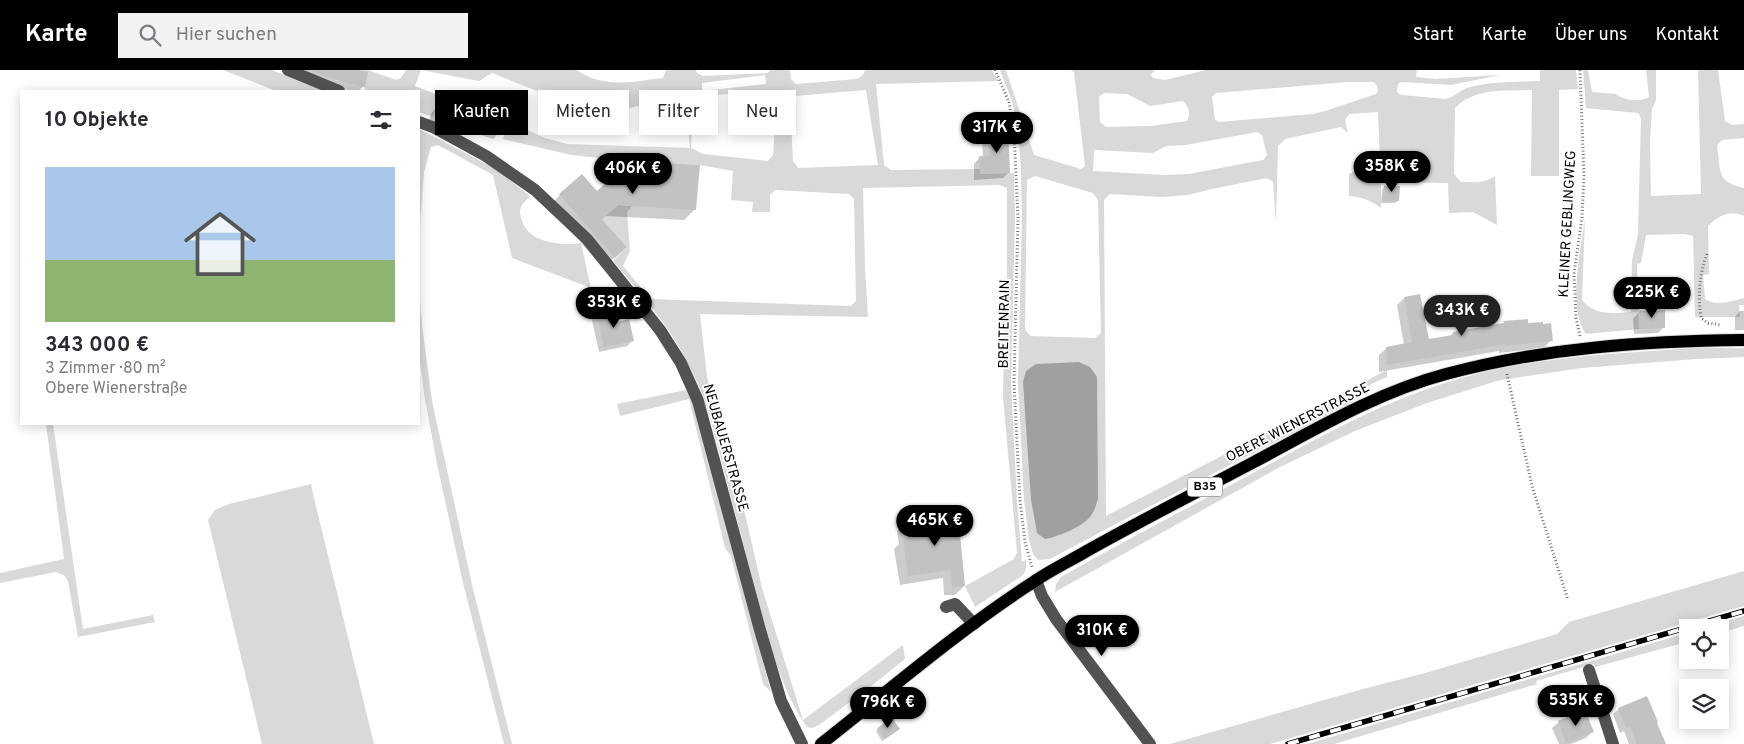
<!DOCTYPE html>
<html lang="de">
<meta charset="utf-8">
<style>
body{margin:0;font-family:Overpass,sans-serif;background:#f2f2f3;color:#2b2b33;height:100vh;display:flex;flex-direction:column;font-size:19px;white-space:nowrap}
*{box-sizing:border-box;margin:0}
p{font-size:16px;color:#7c7c81}
.icon{flex:none;width:28px;height:28px;fill:none;stroke:currentColor;stroke-width:2;stroke-linecap:round;stroke-linejoin:round}
.map{position:relative;flex:1;overflow:hidden}
.sheet{position:absolute;left:20px;top:20px;width:400px;height:335px;display:flex;flex-direction:column;background:#fff;border-radius:0px;box-shadow:0 2px 12px #0003}
.sheet>*{flex:none}
.hud{position:absolute;left:435px;top:20px;width:475px;height:45px;display:flex;gap:10px}
.tools{position:absolute;left:1679px;top:549px;display:grid;gap:10px}
.tools a{display:grid;place-items:center;width:50px;height:50px;border-radius:0px;background:#fff;box-shadow:0 2px 12px #0003;font-size:25px}
.price{position:absolute;translate:-50% -42px;padding:0 11px;border-radius:18px;background:#000;color:#fff;font-size:16px;line-height:32px;filter:drop-shadow(0 1px 2px #0008)}
.price::after{content:'';position:absolute;left:50%;top:30px;width:15px;height:11px;margin-left:-8px;background:inherit;clip-path:polygon(0 0,100% 0,50% 100%)}
.price.current{background:#222;color:#fff}
ul{padding:0;list-style:none}
li{display:grid;align-content:center;gap:10px;height:265px;padding:0 25px}
li span{display:grid;place-items:center;height:155px;border-radius:0px;color:#555}
li>.icon{margin-inline-start:auto}
span .icon{width:90px;height:90px;fill:#fffc;stroke-width:1}
li b{font-size:21px}
h2{display:flex;justify-content:space-between;align-items:center;height:60px;padding:0 25px;font-size:21px}
.tag{padding:0 18px;border-radius:0px;background:#fff;box-shadow:0 2px 12px #0003;font-size:18px;line-height:45px}
.tag.current{background:#000;color:#fff}
header{display:flex;align-items:center;gap:30px;box-sizing:border-box;height:70px;padding:0 25px;background:#000;color:#fff}
header strong{font-size:24px}
nav{display:flex;gap:28px;margin-inline-start:auto;font-size:18px}
.search{width:350px;height:45px;background:#f2f2f3;display:flex;align-items:center;gap:12px;box-sizing:border-box;padding:0 18px;border-radius:0px;color:#7c7c81;font-size:19px}
.map>svg:first-child{display:block}
.green{fill:#d9d9d9;fill-rule:evenodd}
.water{fill:#a0a0a0}
.shadow{fill:#0003}
.building{fill:#c2c2c2}
.lines{fill:none;stroke-linecap:round;stroke-linejoin:round}
.major-casing{stroke:#dbdbdb;stroke-width:14}
.path{stroke:#747474;stroke-width:3;stroke-dasharray:1 2.5;stroke-linecap:butt}
.minor{stroke:#525252;stroke-width:12}
.major{stroke:#000;stroke-width:12}
.rail-casing{stroke:#000;stroke-width:5.5}
.rail{stroke:#fff;stroke-width:4;stroke-dasharray:11;stroke-linecap:butt}
.labels{text-anchor:middle;dominant-baseline:central;stroke-width:4;stroke-linejoin:round;paint-order:stroke}
.shield{fill:#fff;stroke:#4c4c4c;stroke-width:1}
.shield-label{font-size:12px;font-weight:bold;fill:#000}
.street-label{font-size:14px;fill:#000;stroke:#fff}
</style>
<header>
<strong>Karte</strong>
<div class="search"><svg class="icon" aria-label="search" viewBox="0 0 24 24"><circle cx="10" cy="10" r="6"/><path d="M15 15l6 6"/></svg>Hier suchen</div>
<nav><a>Start</a><a>Karte</a><a>Über uns</a><a>Kontakt</a></nav>
</header>
<div class="map">
<svg width="1744" height="674" viewBox="0 0 1744 674">
<rect width="100%" height="100%" fill="#fff"/>
<g class="green">
<path d="M223 0H272L324 21H276Z"/>
<path d="M358 0H368L396 10 401 8 406 0H575C584 4 594 10 604 11 623 15 644 10 663 8L666 0H696L697 3 703 6 768 3 770 0H790L791 9 796 14 857 9 863 5 865 0H992L998 11 876 14 884 95 891 100 980 99V104L1014 103 1015 148 1011 312 1017 431 1022 492 1026 490V499L1023 505 975 537 965 516 1014 489 1017 482 1003 327 1004 266 1007 213V118L1000 115 863 118 865 199 868 247 700 244 707 307 746 448 762 518 803 650 903 575 905 589 870 617 819 655 812 658 807 657C778 616 765 555 752 507 737 451 723 395 708 340 696 306 679 273 657 244 643 226 628 208 613 191L627 177 602 149 618 135 632 136 627 142 630 181 623 196 650 229 851 236 856 231 854 129 849 124 775 120 770 125V142H752L753 132 731 130 733 101 700 95 620 90 571 85 503 69 510 52 545 68 567 74 690 78 685 32 658 31 626 39 605 41 592 39 547 25 492 3 479 11 421 0 415 16 462 34 459 43 438 35 433 47 419 42V21H366ZM765 5 766 14 702 21V13ZM866 20 878 95 798 98 793 91 790 31 795 26ZM728 24 774 28 777 33 773 85 768 91 703 84 691 78 693 31 697 27Z"/>
<path d="M1000 0H1006L1034 85 1081 99 1085 96 1074 2 1070 0H1155L1151 5 1153 8 1165 10 1206 0H1417L1416 7 1436 9 1500 5 1451 15 1402 12 1398 14 1397 22 1401 25 1446 29C1455 27 1461 19 1470 17 1493 11 1517 12 1540 11V0H1576L1578 19 1559 20V106H1531L1532 20C1505 21 1475 17 1455 38L1454 104 1461 112C1474 112 1484 114 1495 106L1497 155 1473 142 1449 143 1448 113 1381 112V138C1370 130 1363 127 1349 126V104L1380 90 1378 42 1349 44 1345 50 1348 63 1341 57 1285 69 1278 76 1276 153 1273 112 1267 108 1212 119 1188 125 1161 127 1110 124 1104 130 1106 446 1387 300V307C1375 312 1360 318 1354 331L1112 456 1050 489 1038 490 1033 484 1029 470 1024 430 1018 312 1022 148 1021 102 1018 61 1012 31ZM1348 12H1374L1377 16 1378 21 1376 24 1325 41 1313 44 1219 52 1215 50 1212 27 1216 23ZM1104 23 1127 24 1150 36 1183 31C1189 37 1191 43 1187 51L1151 56 1106 57 1100 52 1099 27ZM1257 62 1262 65 1267 85 1263 90 1189 104 1164 105 1093 101 1094 80 1153 83 1166 76 1186 75ZM1035 106 1093 123 1098 130 1101 263 1095 268 1031 266 1025 260 1027 110Z"/>
<path d="M1583 0H1588L1592 22 1616 24C1624 31 1641 32 1649 27L1646 0H1656V30L1652 39 1650 72 1651 126 1701 124 1698 0H1718L1725 51 1732 55 1744 54V68L1722 70 1717 76C1721 101 1716 112 1744 118V146C1730 139 1718 146 1708 156L1709 204 1703 205 1705 229C1715 237 1732 231 1744 228V235H1739L1740 247H1695L1693 166 1684 164 1646 165 1641 193 1637 194 1639 259 1586 264C1567 238 1581 178 1585 148L1582 230C1594 245 1613 244 1631 242L1632 190 1638 164 1641 48 1638 43 1586 38Z"/>
<path d="M419 59 496 99 530 126C528 129 524 132 522 135 519 140 520 145 522 151 529 173 561 176 581 173L591 218 512 188 493 105 438 75 431 77 424 102 420 157 419 219 423 263 432 331 473 519 512 674H504L463 513 437 394 424 324 419 282Z"/>
<path d="M1694 278H1744V287L1696 289 1582 298 1500 310 1427 333 1355 361 1280 397 1055 522 1056 514 1061 507C1126 470 1191 436 1257 401 1318 368 1378 334 1445 313 1525 287 1611 284 1694 278Z"/>
<path d="M686 320 693 333 771 622 763 614 731 486 725 478 689 329 620 346 617 334Z"/>
<path d="M46 354H53L83 559 153 545 155 552 78 567 68 511 64 505 56 502 0 513V503L64 489Z"/>
<path d="M311 414 313 424 374 674H262L208 450 215 440 229 434Z"/>
<path d="M1744 501V536L1270 674H1170L1363 619 1425 603 1557 564 1569 552Z"/>
<path d="M1744 546V556L1720 563V558L1705 557Z"/>
<path d="M1687 563V572L1595 597 1594 594 1536 611 1537 614 1334 674H1307Z"/>
</g>
<path class="water" d="M1079 292 1090 297 1097 307 1098 428C1096 436 1094 443 1088 449 1079 458 1057 467 1045 469L1037 463 1031 430 1023 312 1026 301 1036 294Z"/>
<g class="shadow">
<path d="M292 0H351L364 16 358 21H353L323 14Z"/>
<path d="M438 36 456 43 462 36 499 63 493 69 453 55 448 60 428 53 432 42Z"/>
<path d="M988 61 1009 102 1003 108 974 110V94L980 87H983L982 67Z"/>
<path d="M620 92 695 139 684 150 606 146 601 150 626 177 603 198 549 136 560 125 597 123 608 113 609 103Z"/>
<path d="M1384 117 1398 131 1395 133H1381L1382 120Z"/>
<path d="M1404 228 1428 271 1449 267 1453 263 1502 255 1504 253 1527 255 1551 270 1544 278 1499 283V281L1379 302V285L1387 278 1404 275 1397 235Z"/>
<path d="M1740 241H1744V260H1735V247Z"/>
<path d="M1639 242 1664 257 1658 263 1634 264 1633 249Z"/>
<path d="M598 244 616 253 632 271 627 276 599 282 592 250Z"/>
<path d="M957 444 964 516 955 525H944L943 508 900 515 894 479 899 474 897 461 906 452Z"/>
<path d="M1619 639 1664 674H1629L1624 661 1620 663 1613 644Z"/>
<path d="M1559 652 1592 662 1586 668 1571 674H1559L1552 658Z"/>
<path d="M878 659 895 662 882 671 876 661Z"/>
</g>
<g class="building">
<path d="M314 0H358L368 2 365 17 330 8 314 2Z"/>
<path d="M462 34 505 50 500 64 457 49 455 55 433 47 437 35 459 43Z"/>
<path d="M1008 59 1010 103 980 104 979 86H989L988 60Z"/>
<path d="M620 90 700 95 696 140 618 135 602 149 627 177 615 188 559 124 582 104 597 121 618 102Z"/>
<path d="M1384 116H1400L1399 131H1383Z"/>
<path d="M1420 224 1429 269 1453 265V262L1504 253 1503 251 1528 249V253L1543 252V254L1551 253 1553 271 1506 276V274L1387 295 1386 277 1412 272 1404 227Z"/>
<path d="M614 240 617 252 629 249 634 271 604 277 597 243Z"/>
<path d="M1665 240V258L1639 259V241Z"/>
<path d="M958 443 965 516 952 517 951 500 908 506 903 469 908 468 906 451Z"/>
<path d="M1647 626 1658 652 1657 653 1666 674H1637L1630 656 1626 658 1618 638Z"/>
<path d="M1585 640 1594 662 1566 673 1558 651Z"/>
<path d="M892 648 900 659 885 669 877 658Z"/>
</g>
<g class="lines">
<defs>
<path id="major" d="M821 674C891 619 960 559 1035 511 1051 500 1068 492 1085 482 1140 451 1197 422 1254 392 1316 359 1378 322 1446 304 1543 278 1644 271 1744 270"/>
</defs>
<use href="#major" class="major-casing"/>
<g class="path">
<path d="M995 0 1009 32 1014 62 1018 148 1014 312 1020 431 1025 472 1032 497"/>
<path d="M1707 184C1699 205 1698 225 1701 248L1708 253 1721 255"/>
<path d="M1580 266 1576 248 1574 204 1582 147 1584 106 1580 0"/>
<path d="M1507 304 1532 416 1568 530"/>
</g>
<g class="minor">
<path d="M288 0 339 21"/>
<path d="M419 52 435 58 486 86 535 120 587 169 660 260 681 293 698 331 760 560 781 631 802 674"/>
<path d="M1036 510 1042 526 1056 549 1150 674"/>
<path d="M946 537 955 534 974 554"/>
<path d="M1589 600 1613 674"/>
</g>
<use href="#major" class="major"/>
<defs>
<path id="rail" d="M1288 674 1744 541"/>
</defs>
<use href="#rail" class="rail-casing"/>
<use href="#rail" class="rail"/>
</g>
<g class="labels">
<rect class="shield" x="1187.5" y="407.5" width="35" height="19" rx="4"/>
<g class="shield-label">
<text x="1205" y="417">B35</text>
</g>
<g class="street-label">
<text transform="translate(1568 154) rotate(-87)">KLEINER GEBLINGWEG</text>
<text transform="translate(1005 254) rotate(-89)">BREITENRAIN</text>
<text transform="translate(1298 353) rotate(-27)">OBERE WIENERSTRASSE</text>
<text transform="translate(725 378) rotate(74)">NEUBAUERSTRASSE</text>
</g>
</g>
</svg>
<div class="tools">
<a><svg class="icon" aria-label="locate" viewBox="0 0 24 24"><circle cx="12" cy="12" r="6"/><path d="M12 2v4M12 18v4M2 12h4M18 12h4"/></svg></a>
<a><svg class="icon" aria-label="layers" viewBox="0 0 24 24"><path d="M12 4l9 5-9 5-9-5zM3 14l9 5 9-5"/></svg></a>
</div>
<b class="price" style="left:997px;top:84px">317K €</b>
<b class="price" style="left:1392px;top:123px">358K €</b>
<b class="price" style="left:633px;top:125px">406K €</b>
<b class="price" style="left:1652px;top:249px">225K €</b>
<b class="price" style="left:614px;top:259px">353K €</b>
<b class="price current" style="left:1462px;top:267px">343K €</b>
<b class="price" style="left:935px;top:477px">465K €</b>
<b class="price" style="left:1102px;top:587px">310K €</b>
<b class="price" style="left:1576px;top:657px">535K €</b>
<b class="price" style="left:888px;top:659px">796K €</b>
<div class="hud">
<a class="tag current">Kaufen</a>
<a class="tag">Mieten</a>
<a class="tag">Filter</a>
<a class="tag">Neu</a>
</div>
<section class="sheet">
<h2>10 Objekte<svg class="icon" aria-label="filters" viewBox="0 0 24 24"><path d="M4 7h16M4 17h16"/><circle cx="9" cy="7" r="2"/><circle cx="15" cy="17" r="2"/></svg></h2>
<ul>
<li><span style="background:linear-gradient(#a9c7e8 60%,#8fb573 0)"><svg class="icon" aria-label="home" viewBox="0 0 24 24"><path d="M3 11l9-7 9 7M6 9v11h12V9"/></svg></span><div><b>343 000 €</b><p>3 Zimmer · 80 m²</p><p>Obere Wienerstraße</p></div></li>
</ul>
</section>
</div>
